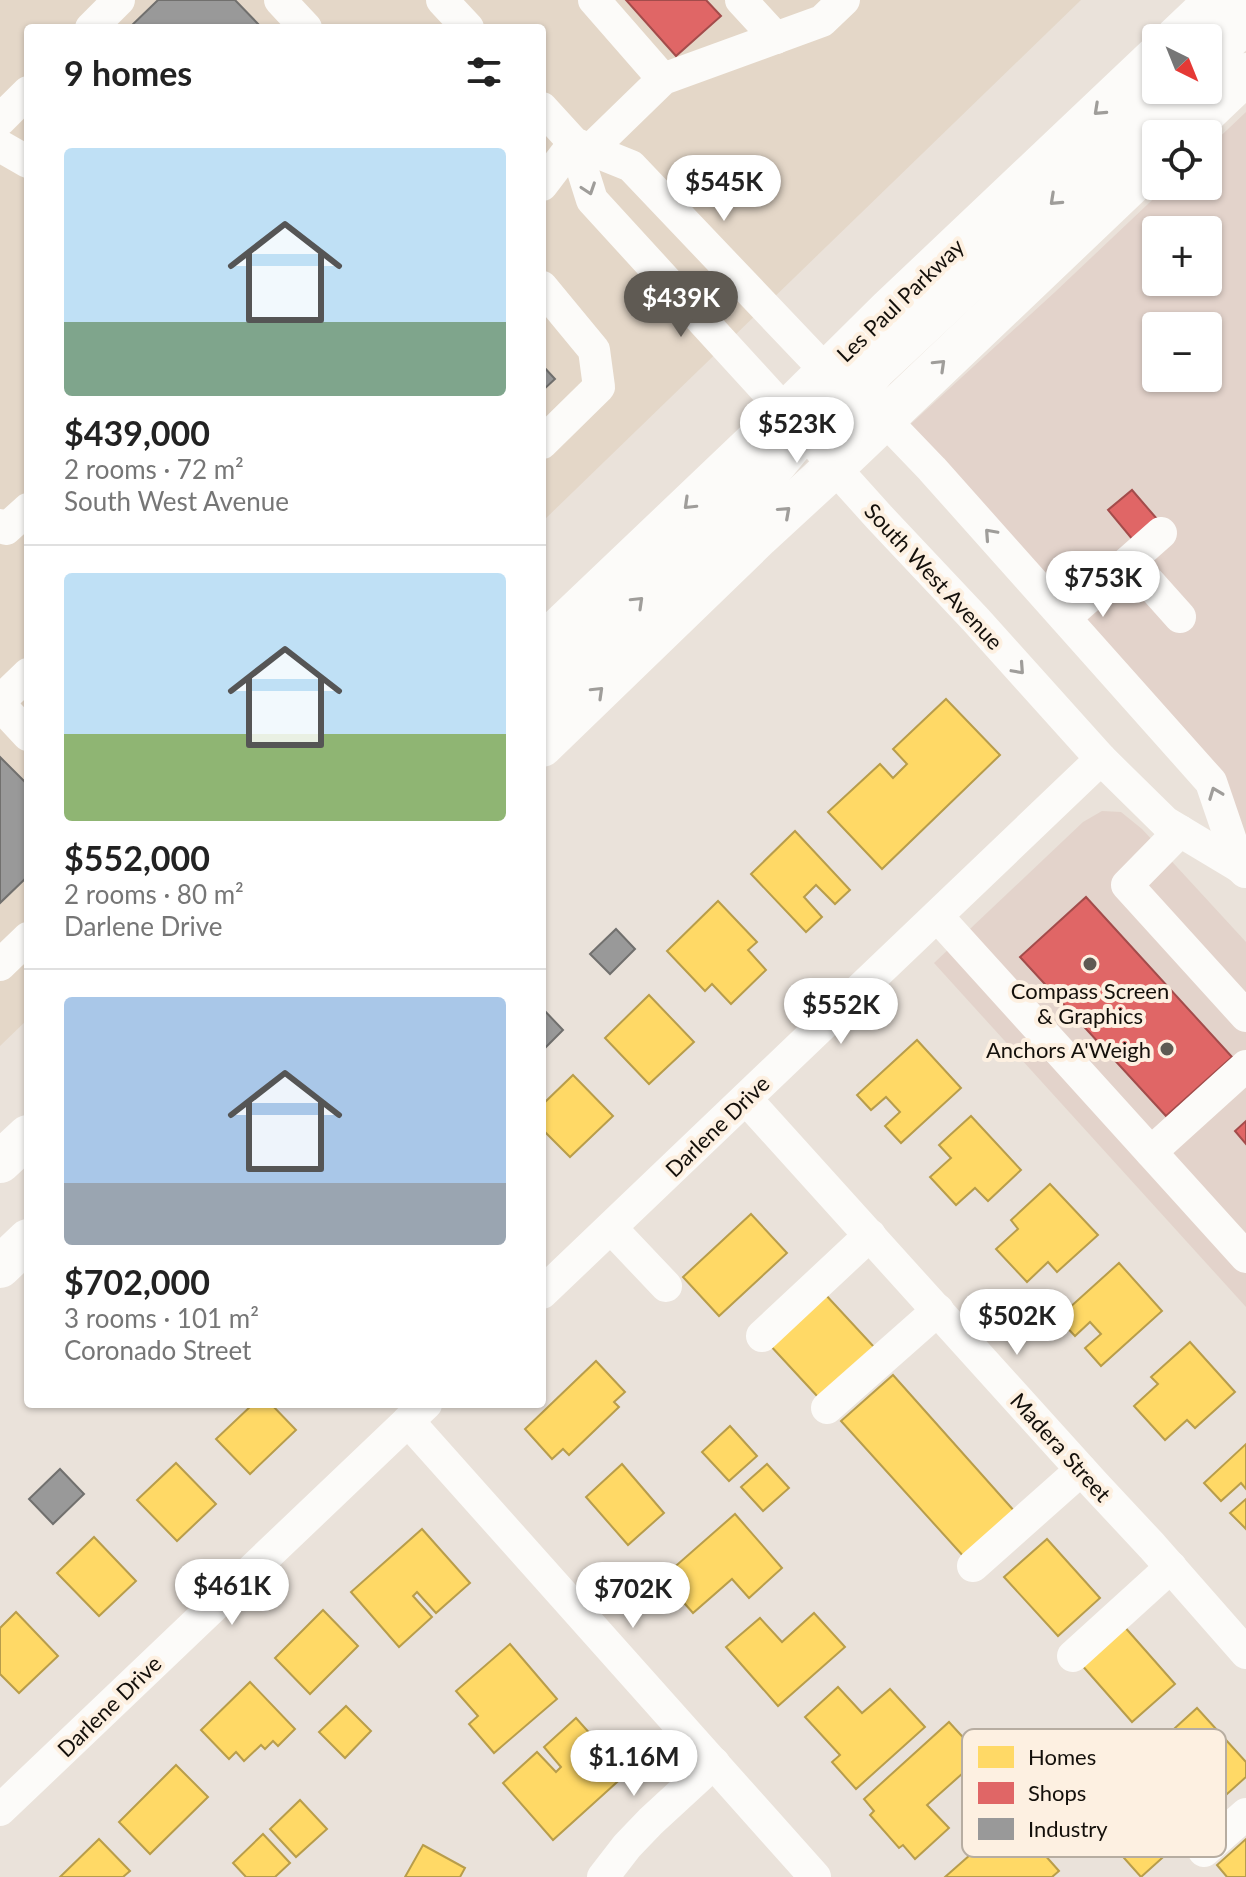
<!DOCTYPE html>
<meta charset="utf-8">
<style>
body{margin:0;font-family:Lato,sans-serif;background:#f6f6f6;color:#222;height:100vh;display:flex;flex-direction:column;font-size:30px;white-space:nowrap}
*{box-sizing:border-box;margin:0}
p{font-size:26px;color:#767676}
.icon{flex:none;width:44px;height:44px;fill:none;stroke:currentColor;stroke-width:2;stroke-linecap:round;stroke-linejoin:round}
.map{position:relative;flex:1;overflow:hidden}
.drawer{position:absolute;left:24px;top:24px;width:522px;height:1384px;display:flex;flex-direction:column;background:#fff;border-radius:8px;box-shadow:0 2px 6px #0004}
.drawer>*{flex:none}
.needle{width:52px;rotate:137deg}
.buttons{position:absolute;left:1142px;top:24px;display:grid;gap:16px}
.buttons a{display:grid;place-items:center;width:80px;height:80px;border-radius:8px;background:#fff;box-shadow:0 2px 6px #0004;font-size:40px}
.price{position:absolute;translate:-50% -68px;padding:0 18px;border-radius:28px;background:#fff;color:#222;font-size:26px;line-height:52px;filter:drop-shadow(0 2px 4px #0008)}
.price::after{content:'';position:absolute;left:50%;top:48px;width:24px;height:18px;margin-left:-12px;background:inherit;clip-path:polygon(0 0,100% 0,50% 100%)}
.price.current{background:#5f5a53;color:#fff}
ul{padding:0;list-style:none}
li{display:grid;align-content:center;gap:16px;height:424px;padding:0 40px}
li+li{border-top:2px solid #e0e0e0}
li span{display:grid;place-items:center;height:248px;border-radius:8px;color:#555}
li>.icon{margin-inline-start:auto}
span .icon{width:144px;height:144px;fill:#fffc;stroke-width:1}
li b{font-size:34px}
h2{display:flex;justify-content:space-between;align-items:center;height:96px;padding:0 40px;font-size:34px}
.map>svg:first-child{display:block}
.commercial{fill:#e3d3cb;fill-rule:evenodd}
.built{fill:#e4d7c8}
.homes{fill:#ffd966;stroke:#b89d4b;stroke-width:2}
.shops{fill:#e06666;stroke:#a34c4b;stroke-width:2}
.industry{fill:#999;stroke:#71706e;stroke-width:2}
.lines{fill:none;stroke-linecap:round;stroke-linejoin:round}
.minor{stroke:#fcfbf9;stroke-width:32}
.major{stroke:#fcfbf9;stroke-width:42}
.oneway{stroke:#9f9d9a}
.poi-dot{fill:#5f5a53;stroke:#fdf0e1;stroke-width:3}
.labels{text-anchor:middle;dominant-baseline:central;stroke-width:8;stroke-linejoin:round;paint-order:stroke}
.street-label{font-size:22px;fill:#14100b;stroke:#fdf0e1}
.poi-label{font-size:22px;fill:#14100b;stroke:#fdf0e1}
.key{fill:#fdf0e1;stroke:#b7ada1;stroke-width:2}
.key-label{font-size:22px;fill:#14100b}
</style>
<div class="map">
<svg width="1246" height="1877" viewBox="0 0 1246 1877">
<rect width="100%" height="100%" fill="#eae2da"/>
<g class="commercial">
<path d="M1246 112V868L1218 783 902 432 1055 292 1167 186H1208V148ZM1156 230H1208V282H1156ZM1156 326H1208V378H1156Z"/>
<path d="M1102 811 1121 812 1142 829 1246 942V1307L934 963 1083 822Z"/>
</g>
<path class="built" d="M0 0H1081L542 522V28H28V1019L0 1046Z"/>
<g class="homes">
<path d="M946 699 1000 755 882 869 828 812 880 764 893 778 907 764 893 749Z"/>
<path d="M795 831 850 890 835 904 816 885 804 897 822 917 806 932 751 874Z"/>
<path d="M718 901 757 942 748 950 766 970 731 1004 712 984 705 991 667 951Z"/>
<path d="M649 995 694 1042 649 1084 605 1038Z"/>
<path d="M917 1040 961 1088 901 1143 885 1126 900 1112 886 1097 871 1110 857 1095Z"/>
<path d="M573 1075 613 1116 570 1157 542 1129V1105Z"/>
<path d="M971 1116 1021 1170 988 1201 975 1188 956 1205 930 1177 951 1158 939 1145Z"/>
<path d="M1050 1184 1098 1235 1057 1272 1048 1262 1027 1282 996 1249 1018 1229 1011 1220Z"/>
<path d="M751 1214 787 1253 719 1316 683 1277Z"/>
<path d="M1119 1263 1162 1311 1101 1366 1085 1348 1101 1334 1090 1322 1075 1336 1058 1318Z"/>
<path d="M824 1293 874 1347 818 1397 768 1343Z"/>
<path d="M1190 1342 1235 1392 1195 1428 1187 1420 1165 1440 1134 1406 1158 1384 1151 1377Z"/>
<path d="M596 1361 625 1392 614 1402 619 1407 569 1455 563 1449 552 1459 525 1429Z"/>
<path d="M893 1375 1016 1513 965 1558 841 1421Z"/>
<path d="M253 1404H271L296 1430 250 1474 216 1439Z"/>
<path d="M730 1426 757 1456 729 1481 702 1452Z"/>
<path d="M1246 1444V1489L1241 1483 1221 1501 1204 1483Z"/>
<path d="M176 1463 216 1504 177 1541 137 1500Z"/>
<path d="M622 1464 664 1513 628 1545 586 1497Z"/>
<path d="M767 1464 789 1488 763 1511 741 1487Z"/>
<path d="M1246 1499V1529L1230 1513Z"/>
<path d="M735 1514 782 1568 749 1598 732 1579 693 1613 662 1578Z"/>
<path d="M422 1529 470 1583 436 1613 417 1592 413 1596 432 1617 399 1647 351 1592Z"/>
<path d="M94 1537 136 1581 99 1616 57 1573Z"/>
<path d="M1047 1539 1100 1598 1058 1636 1004 1577Z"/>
<path d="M323 1610 358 1646 310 1694 275 1658Z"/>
<path d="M16 1612 58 1656 19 1693 0 1674V1628Z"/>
<path d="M814 1613 845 1647 778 1706 726 1647 760 1618 782 1642Z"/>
<path d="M1123 1625 1175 1684 1132 1722 1080 1663Z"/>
<path d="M510 1644 557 1699 494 1753 469 1724 478 1716 456 1691Z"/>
<path d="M250 1682 295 1729 278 1746 273 1741 265 1749 261 1745 244 1761 236 1752 229 1759 201 1730Z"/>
<path d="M838 1687 862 1713 890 1689 925 1727 856 1789 832 1762 840 1755 805 1717Z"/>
<path d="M346 1706 371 1731 345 1758 319 1732Z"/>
<path d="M1197 1708 1246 1762V1777L1198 1820 1142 1758Z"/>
<path d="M576 1718 626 1774 553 1840 503 1783 537 1752 556 1772 561 1767 544 1747Z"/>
<path d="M949 1722 981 1757 927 1805 949 1828 915 1859 903 1845 899 1848 870 1815 874 1811 864 1799Z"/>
<path d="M176 1765 208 1797 150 1854 119 1822Z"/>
<path d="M1105 1777 1171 1850 1141 1877 1075 1803Z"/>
<path d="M300 1800 327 1829 296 1857 270 1829Z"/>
<path d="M1012 1818 1059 1871 1052 1877H945Z"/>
<path d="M263 1834 290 1863 275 1877H246L233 1863Z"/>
<path d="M99 1839 130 1871 123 1877H60Z"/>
<path d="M1246 1839V1877H1227L1217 1865Z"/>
<path d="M423 1845 465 1868 460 1877H405Z"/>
</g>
<g class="shops">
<path d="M626 0H706L721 16 676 56Z"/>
<path d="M1132 490 1157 519 1133 540 1108 510Z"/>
<path d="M1086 897 1232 1057 1166 1116 1020 957Z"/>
<path d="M1246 1121V1144L1235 1131Z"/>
</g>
<g class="industry">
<path d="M158 0H235L262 28H129Z"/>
<path d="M542 365 555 379 542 391Z"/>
<path d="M0 757 28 785V876L0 903Z"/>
<path d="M616 929 635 949 610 974 590 954Z"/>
<path d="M542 1008 563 1030 542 1051Z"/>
<path d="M60 1469 84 1494 53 1524 29 1499Z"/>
</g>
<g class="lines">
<g class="minor">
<path d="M280 0 306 28"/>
<path d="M442 0 468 28"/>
<path d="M594 0 663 79"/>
<path d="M741 0 776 38"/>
<path d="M91 28 119 0"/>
<path d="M542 108 574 143 631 166 826 371 884 419 932 469 1211 782 1240 867"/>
<path d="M0 120 28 92"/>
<path d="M574 143 592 200 786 412 804 429 834 467 879 517 976 620 1101 759 1165 822 1240 867 1245 872"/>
<path d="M0 146 28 162"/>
<path d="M591 149 663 79 822 21 844 0"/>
<path d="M542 185 574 143"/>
<path d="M542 287 594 350 599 387 542 443"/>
<path d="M0 525 6 529 28 509"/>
<path d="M1130 561 1180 617"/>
<path d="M1065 618 1161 533"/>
<path d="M0 701 28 674"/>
<path d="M0 705 28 735"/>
<path d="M1180 831 1127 885 1246 1016"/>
<path d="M937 916 1246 1257"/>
<path d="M0 965 28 938"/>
<path d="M746 1099 1095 1485 1152 1546 1246 1653"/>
<path d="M1151 1152 1246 1066"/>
<path d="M611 1228 666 1286"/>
<path d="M542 1293 1101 759"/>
<path d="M762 1336 870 1235"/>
<path d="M827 1408 938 1310"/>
<path d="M408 1421 815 1877"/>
<path d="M973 1566 1081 1470"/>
<path d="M1073 1656 1171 1567"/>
<path d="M0 1810 426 1404"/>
<path d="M1204 1851 1246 1814"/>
<path d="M603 1877 627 1846 651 1821 714 1763"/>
</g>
<g class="major">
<path d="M1176 38 1216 0"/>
<path d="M1208 58 1234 33 1246 18"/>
<path d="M1183 134 1246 74"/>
<path d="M834 467 839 428 855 394 875 369 1173 90"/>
<path d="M542 645 773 425 890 309 1156 57"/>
<path d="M542 695 751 494 804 429 813 414"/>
<path d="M542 746 759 536 834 467 1156 160"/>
<path d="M0 1162 28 1136"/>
<path d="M0 1267 28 1240"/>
</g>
</g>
<defs><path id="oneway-chevron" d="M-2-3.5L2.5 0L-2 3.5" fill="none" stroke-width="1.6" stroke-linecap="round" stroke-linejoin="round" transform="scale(2)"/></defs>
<g class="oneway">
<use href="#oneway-chevron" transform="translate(1099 110) rotate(137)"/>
<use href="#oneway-chevron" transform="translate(589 189) rotate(71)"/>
<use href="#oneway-chevron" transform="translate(1055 200) rotate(137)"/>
<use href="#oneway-chevron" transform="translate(940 365) rotate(-44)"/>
<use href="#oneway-chevron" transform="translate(689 504) rotate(136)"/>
<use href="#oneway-chevron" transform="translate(785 512) rotate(-42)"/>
<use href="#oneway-chevron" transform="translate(990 534) rotate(-132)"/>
<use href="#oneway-chevron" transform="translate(638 602) rotate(-44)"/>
<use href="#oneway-chevron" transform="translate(1019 669) rotate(48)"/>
<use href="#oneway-chevron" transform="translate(598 692) rotate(-44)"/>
<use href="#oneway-chevron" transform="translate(1215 793) rotate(-111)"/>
</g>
<g class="poi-dot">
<circle cx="1090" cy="964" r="8"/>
<circle cx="1167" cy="1049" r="8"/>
</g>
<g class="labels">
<g class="street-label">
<text transform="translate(900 300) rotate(-44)">Les Paul Parkway</text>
<text transform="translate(934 576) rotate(47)">South West Avenue</text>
<text transform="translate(717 1126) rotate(-44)">Darlene Drive</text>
<text transform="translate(1061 1447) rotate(48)">Madera Street</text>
<text transform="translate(109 1706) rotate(-44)">Darlene Drive</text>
</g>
<g class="poi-label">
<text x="1090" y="990">Compass Screen<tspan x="1090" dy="25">&amp; Graphics</tspan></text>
<text x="1151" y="1049" text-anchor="end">Anchors A'Weigh</text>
</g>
</g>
<rect x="962" y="1729" width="264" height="128" rx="12" class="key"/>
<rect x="978" y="1746" width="36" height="22" fill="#ffd966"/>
<rect x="978" y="1782" width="36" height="22" fill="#e06666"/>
<rect x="978" y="1818" width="36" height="22" fill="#999"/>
<g class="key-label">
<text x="1028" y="1765">Homes</text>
<text x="1028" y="1801">Shops</text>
<text x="1028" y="1837">Industry</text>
</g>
</svg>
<div class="buttons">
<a><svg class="needle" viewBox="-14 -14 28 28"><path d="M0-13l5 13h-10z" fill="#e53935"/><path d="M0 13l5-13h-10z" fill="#767676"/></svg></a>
<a><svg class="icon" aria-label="locate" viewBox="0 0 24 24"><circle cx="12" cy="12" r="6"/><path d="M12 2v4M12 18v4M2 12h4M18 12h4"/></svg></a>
<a>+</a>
<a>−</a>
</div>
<b class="price" style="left:724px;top:223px">$545K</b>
<b class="price current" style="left:681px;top:339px">$439K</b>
<b class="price" style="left:797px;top:465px">$523K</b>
<b class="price" style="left:1103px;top:619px">$753K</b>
<b class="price" style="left:841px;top:1046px">$552K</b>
<b class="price" style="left:1017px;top:1357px">$502K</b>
<b class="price" style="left:232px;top:1627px">$461K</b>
<b class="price" style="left:633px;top:1630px">$702K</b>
<b class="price" style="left:634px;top:1798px">$1.16M</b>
<section class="drawer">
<h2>9 homes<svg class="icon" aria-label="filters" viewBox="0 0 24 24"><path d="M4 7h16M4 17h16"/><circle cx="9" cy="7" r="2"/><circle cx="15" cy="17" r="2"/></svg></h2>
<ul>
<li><span style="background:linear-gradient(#bfe0f5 70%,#7fa58c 0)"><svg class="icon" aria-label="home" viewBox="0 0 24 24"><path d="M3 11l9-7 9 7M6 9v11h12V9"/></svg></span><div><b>$439,000</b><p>2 rooms · 72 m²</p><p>South West Avenue</p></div></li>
<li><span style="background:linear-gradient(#bfe0f5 65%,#8fb573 0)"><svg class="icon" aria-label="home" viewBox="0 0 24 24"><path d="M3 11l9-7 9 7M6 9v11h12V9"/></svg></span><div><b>$552,000</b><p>2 rooms · 80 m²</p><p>Darlene Drive</p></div></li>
<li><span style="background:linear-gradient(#a9c7e8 75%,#9aa5b1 0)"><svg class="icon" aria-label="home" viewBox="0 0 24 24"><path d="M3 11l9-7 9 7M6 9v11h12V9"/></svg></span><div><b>$702,000</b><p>3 rooms · 101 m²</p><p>Coronado Street</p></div></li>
</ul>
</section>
</div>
